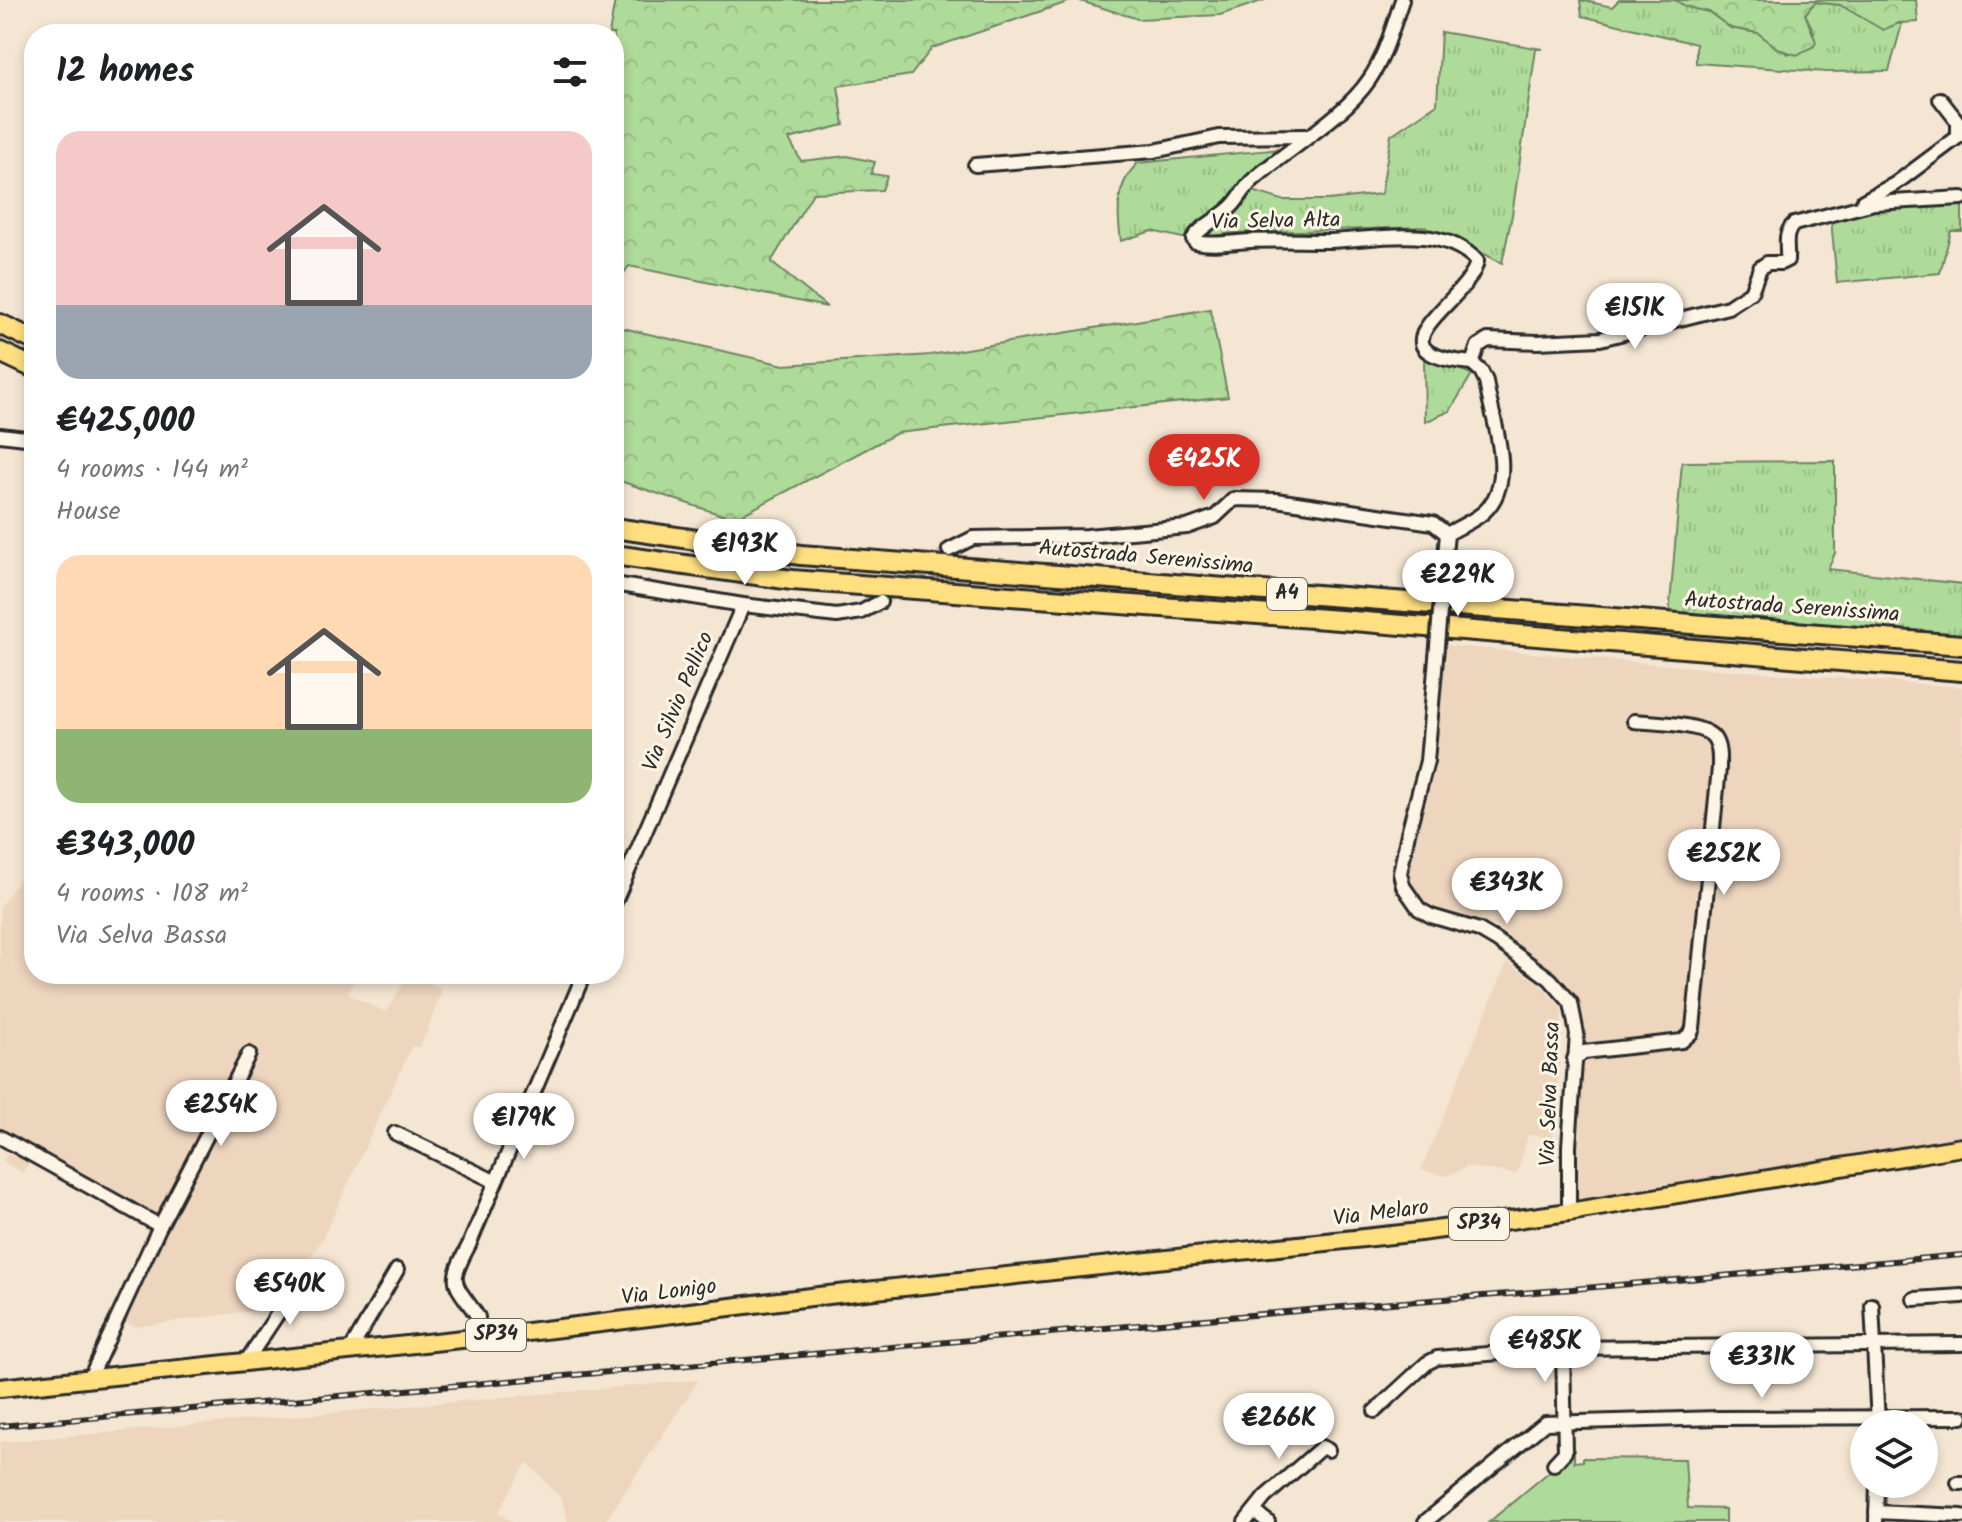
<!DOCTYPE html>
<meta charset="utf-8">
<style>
body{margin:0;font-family:Kalam,sans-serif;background:#f6f6f6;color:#202124;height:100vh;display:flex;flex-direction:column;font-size:30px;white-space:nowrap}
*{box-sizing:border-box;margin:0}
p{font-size:26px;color:#757577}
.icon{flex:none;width:44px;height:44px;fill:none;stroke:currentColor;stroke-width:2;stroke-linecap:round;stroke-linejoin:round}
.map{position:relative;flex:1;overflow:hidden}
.side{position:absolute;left:24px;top:24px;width:600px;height:960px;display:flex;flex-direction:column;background:#fff;border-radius:32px;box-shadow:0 4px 12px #0003}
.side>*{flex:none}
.buttons{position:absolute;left:1850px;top:1410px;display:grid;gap:16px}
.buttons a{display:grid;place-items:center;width:88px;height:88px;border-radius:50%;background:#fff;box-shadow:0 4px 12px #0003;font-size:40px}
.price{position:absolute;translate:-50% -68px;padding:0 18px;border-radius:28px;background:#fff;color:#222;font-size:26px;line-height:52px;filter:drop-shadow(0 2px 4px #0008)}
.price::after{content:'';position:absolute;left:50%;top:48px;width:24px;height:18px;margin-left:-12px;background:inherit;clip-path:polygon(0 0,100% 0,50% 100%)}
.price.current{background:#d93025;color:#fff}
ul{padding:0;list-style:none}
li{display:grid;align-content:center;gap:16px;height:424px;padding:0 32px}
li span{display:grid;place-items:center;height:248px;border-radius:24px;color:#555}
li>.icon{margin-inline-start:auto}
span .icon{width:144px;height:144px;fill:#fffc;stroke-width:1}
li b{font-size:34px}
h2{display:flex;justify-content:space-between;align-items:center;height:96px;padding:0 32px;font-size:34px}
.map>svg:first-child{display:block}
.built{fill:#edd5be}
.grass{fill:url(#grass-tufts);stroke:#6d8362;stroke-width:2}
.forest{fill:url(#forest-crowns);stroke:#6d8362;stroke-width:2}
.pitch{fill:#afdb9a;stroke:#6d8362;stroke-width:2}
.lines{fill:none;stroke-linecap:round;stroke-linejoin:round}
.minor-tunnel{stroke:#cdc1b1;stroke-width:12;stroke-dasharray:12 6;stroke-linecap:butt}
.minor-casing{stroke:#2b2b2b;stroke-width:18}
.major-casing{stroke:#2b2b2b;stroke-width:22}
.highway-casing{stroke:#2b2b2b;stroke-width:24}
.minor{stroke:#fcf5e5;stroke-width:12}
.major{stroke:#ffdf80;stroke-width:16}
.highway{stroke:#ffdf80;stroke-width:18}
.rail-casing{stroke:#2b2b2b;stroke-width:6}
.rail{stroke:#fcf5e5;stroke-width:3;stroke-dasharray:9;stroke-linecap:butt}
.minor-bridge-casing{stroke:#2b2b2b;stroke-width:18;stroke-linecap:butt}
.minor-bridge{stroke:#fcf5e5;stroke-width:12}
.labels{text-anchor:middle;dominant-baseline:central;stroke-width:6;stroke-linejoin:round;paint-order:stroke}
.shield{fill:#fcf5e5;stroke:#6a6863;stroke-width:2}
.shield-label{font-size:20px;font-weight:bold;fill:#2b2b2b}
.street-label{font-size:22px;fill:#2b2b2b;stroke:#fcf5e5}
</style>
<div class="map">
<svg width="1962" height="1522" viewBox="0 0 1962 1522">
<defs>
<pattern id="grass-tufts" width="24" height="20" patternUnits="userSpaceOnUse" patternTransform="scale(2)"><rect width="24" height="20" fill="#afdb9a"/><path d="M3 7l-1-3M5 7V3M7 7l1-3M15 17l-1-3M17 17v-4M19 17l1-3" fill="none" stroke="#97bc85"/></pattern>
<pattern id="forest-crowns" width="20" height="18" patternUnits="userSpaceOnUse" patternTransform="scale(2)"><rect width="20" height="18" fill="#afdb9a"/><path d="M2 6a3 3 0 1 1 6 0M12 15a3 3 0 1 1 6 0" fill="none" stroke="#97bc85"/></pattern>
</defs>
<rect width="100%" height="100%" fill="#f5e6d3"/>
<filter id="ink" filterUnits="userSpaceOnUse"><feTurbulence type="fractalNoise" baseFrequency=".0125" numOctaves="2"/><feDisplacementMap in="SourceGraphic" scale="16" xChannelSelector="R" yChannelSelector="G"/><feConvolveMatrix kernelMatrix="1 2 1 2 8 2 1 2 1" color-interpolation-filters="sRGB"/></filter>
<g filter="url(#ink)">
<g class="built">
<path d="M1440 645 1702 668 1962 687V1149L1575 1210V1116L1581 1027 1549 971 1498 928 1438 910 1425 902 1408 884 1407 871 1412 843 1434 752Z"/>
<path d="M34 859V974H358L348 994 386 1012 409 974H414L442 990 427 1032 419 1047 412 1046 322 1240 277 1307 135 1327 111 1316 147 1245 146 1231 140 1219 30 1161 22 1173 3 1161 12 1146 0 1142V907Z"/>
<path d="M1507 962 1537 982 1561 1007 1562 1027 1553 1138 1528 1135 1517 1174 1467 1167 1447 1176 1421 1170Z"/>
<path d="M699 1380 605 1522H568L562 1500 527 1462 498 1513 512 1522H0V1442Z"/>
</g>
<g class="grass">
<path d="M1580 0 1612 7 1619 0H1675L1687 7 1709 12 1731 28 1758 33 1788 54 1814 32 1805 14 1815 2 1840 5 1855 11 1871 23 1902 24 1889 71 1827 72 1696 63V44L1582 16Z"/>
<path d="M1441 32 1542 49H1536L1512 215 1502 263 1443 233 1426 237V227L1236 233 1187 239 1152 231 1121 241C1117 212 1115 185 1138 163L1280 149 1257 165 1240 187 1282 200H1328L1381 194 1391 135 1437 104Z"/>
<path d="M1962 205V231H1951L1940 273 1837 283 1831 220C1873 205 1918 207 1962 205Z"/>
<path d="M1424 357 1472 374 1450 411 1425 422Z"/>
<path d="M1835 461V553L1828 569 1962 584V639L1669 616 1682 462Z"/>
</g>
<g class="forest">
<path d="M615 0H1074L932 48 911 75 838 86 844 125 789 139 801 161 847 156 875 162 871 174 887 176 882 190 813 193 771 262 827 307 629 266 614 287V34H609Z"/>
<path d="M1077 0H1265L1220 15 1138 19Z"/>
<path d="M1675 0H1916L1918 22 1899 23 1883 30 1840 5 1815 2 1805 14 1816 42 1814 46 1797 55 1778 49 1758 33 1731 28 1709 12 1687 7Z"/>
<path d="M1210 309 1228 397 897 433 734 519 614 479V326L784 365 930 355Z"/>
</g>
<path class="pitch" d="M1574 1451V1462L1583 1461V1458L1685 1459 1688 1508 1725 1509V1522H1489Z"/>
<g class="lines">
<path class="minor-tunnel" d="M880 602 949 550"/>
<defs>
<g id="minor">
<path d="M1402 0C1393 26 1385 57 1369 80 1344 117 1288 149 1253 180 1245 187 1241 196 1234 204 1223 217 1200 226 1193 239L1195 242C1213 246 1232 242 1250 241 1275 240 1299 241 1324 241 1370 241 1440 221 1477 261 1471 301 1359 352 1472 363"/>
<path d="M975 165 1154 151 1219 137 1306 136"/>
<path d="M1863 201 1895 184 1958 137V122L1940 99"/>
<path d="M0 435 34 439"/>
<path d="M949 550 973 538 1087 536 1187 527 1215 517 1234 499 1276 500 1433 523 1447 534"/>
<path d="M1443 576 1447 534C1459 527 1474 521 1484 512 1519 479 1491 420 1486 381L1481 371 1472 363 1478 346 1488 340 1538 342 1600 339 1728 307 1751 292 1760 268 1767 263H1781L1787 260C1788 246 1783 234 1794 224L1874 203 1962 198"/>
<path d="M614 584 743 605 837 616 861 612 880 602"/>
<path d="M1436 658 1427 761 1408 833 1400 873 1403 886 1419 909 1431 916 1479 930 1496 940 1550 979 1571 1003 1577 1034 1569 1146V1212"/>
<path d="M614 904 743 605"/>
<path d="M1574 1063V1059L1584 1052 1682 1041 1691 1033 1693 1028 1719 768C1719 758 1720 747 1714 738 1704 723 1652 723 1634 721"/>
<path d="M395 1133 494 1181"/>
<path d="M0 1137 160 1226 90 1378"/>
<path d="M160 1226 249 1054"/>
<path d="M1914 1299 1962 1296"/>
<path d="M1872 1305 1878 1424"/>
<path d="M478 1337V1317C454 1281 447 1286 469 1245L584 974"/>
<path d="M351 1349 397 1270"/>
<path d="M245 1363 306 1271"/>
<path d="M1375 1411 1427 1363 1437 1358 1563 1348 1962 1344"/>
<path d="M1554 1464 1565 1452 1563 1348"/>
<path d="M1958 1483H1962"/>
<path d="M1254 1511 1268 1522"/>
<path d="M1876 1512 1962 1516"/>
<path d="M1245 1522 1265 1497 1322 1447 1328 1450"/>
<path d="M1425 1522 1545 1423 1718 1418 1962 1417"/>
<path d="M1876 1522 1877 1484"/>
</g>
<path id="major" d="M0 1388 528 1332 819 1296 1420 1232 1569 1212 1962 1147"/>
<g id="highway">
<path d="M0 324 34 340"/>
<path d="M0 352 34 368"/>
<path d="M614 528 801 555 1962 645"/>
<path d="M614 555 792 580 1353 621 1962 671"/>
</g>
</defs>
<use href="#minor" class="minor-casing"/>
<use href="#major" class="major-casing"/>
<use href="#highway" class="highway-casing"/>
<use href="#minor" class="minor"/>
<use href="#major" class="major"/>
<use href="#highway" class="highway"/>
<defs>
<path id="rail" d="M0 1426 1353 1306 1573 1289 1962 1255"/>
</defs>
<use href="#rail" class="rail-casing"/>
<use href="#rail" class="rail"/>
<defs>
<path id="minor-bridge" d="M1436 658 1443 576"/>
</defs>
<use href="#minor-bridge" class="minor-bridge-casing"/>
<use href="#minor-bridge" class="minor-bridge"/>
</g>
</g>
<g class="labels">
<g class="shield">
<rect x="1267" y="578" width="40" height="32" rx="6"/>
<rect x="1449" y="1208" width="60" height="32" rx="6"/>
<rect x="466" y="1319" width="60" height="32" rx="6"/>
</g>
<g class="shield-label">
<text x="1287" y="594">A4</text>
<text x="1479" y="1224">SP34</text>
<text x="496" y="1335">SP34</text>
</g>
<g class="street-label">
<text transform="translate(1276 222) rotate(-1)">Via Selva Alta</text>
<text transform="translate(1146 558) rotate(5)">Autostrada Serenissima</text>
<text transform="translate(1792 608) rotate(4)">Autostrada Serenissima</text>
<text transform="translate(679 702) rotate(-67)">Via Silvio Pellico</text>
<text transform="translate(1551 1094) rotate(-88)">Via Selva Bassa</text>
<text transform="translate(1381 1214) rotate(-7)">Via Melaro</text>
<text transform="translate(669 1293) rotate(-7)">Via Lonigo</text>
</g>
</g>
</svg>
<div class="buttons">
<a><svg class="icon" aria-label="layers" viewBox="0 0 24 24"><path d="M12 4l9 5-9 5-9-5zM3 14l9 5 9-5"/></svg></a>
</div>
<b class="price" style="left:1635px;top:351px">€151K</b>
<b class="price current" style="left:1204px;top:502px">€425K</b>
<b class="price" style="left:745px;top:587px">€193K</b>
<b class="price" style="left:1458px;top:618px">€229K</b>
<b class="price" style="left:1724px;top:897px">€252K</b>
<b class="price" style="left:1507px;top:926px">€343K</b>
<b class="price" style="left:221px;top:1148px">€254K</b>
<b class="price" style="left:524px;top:1161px">€179K</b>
<b class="price" style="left:290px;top:1327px">€540K</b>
<b class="price" style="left:1545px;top:1384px">€485K</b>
<b class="price" style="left:1762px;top:1400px">€331K</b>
<b class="price" style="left:1279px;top:1461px">€266K</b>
<section class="side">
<h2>12 homes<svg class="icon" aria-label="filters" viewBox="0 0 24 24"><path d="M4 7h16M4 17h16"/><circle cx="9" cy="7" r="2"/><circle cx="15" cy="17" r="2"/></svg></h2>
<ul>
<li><span style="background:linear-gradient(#f6c9c9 70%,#9aa5b1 0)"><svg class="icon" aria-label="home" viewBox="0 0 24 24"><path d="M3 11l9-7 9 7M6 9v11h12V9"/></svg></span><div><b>€425,000</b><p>4 rooms · 144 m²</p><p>House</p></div></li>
<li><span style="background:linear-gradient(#ffd9b3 70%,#8fb573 0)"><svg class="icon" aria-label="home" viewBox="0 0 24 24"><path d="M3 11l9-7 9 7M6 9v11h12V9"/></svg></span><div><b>€343,000</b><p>4 rooms · 108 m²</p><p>Via Selva Bassa</p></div></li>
</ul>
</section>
</div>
